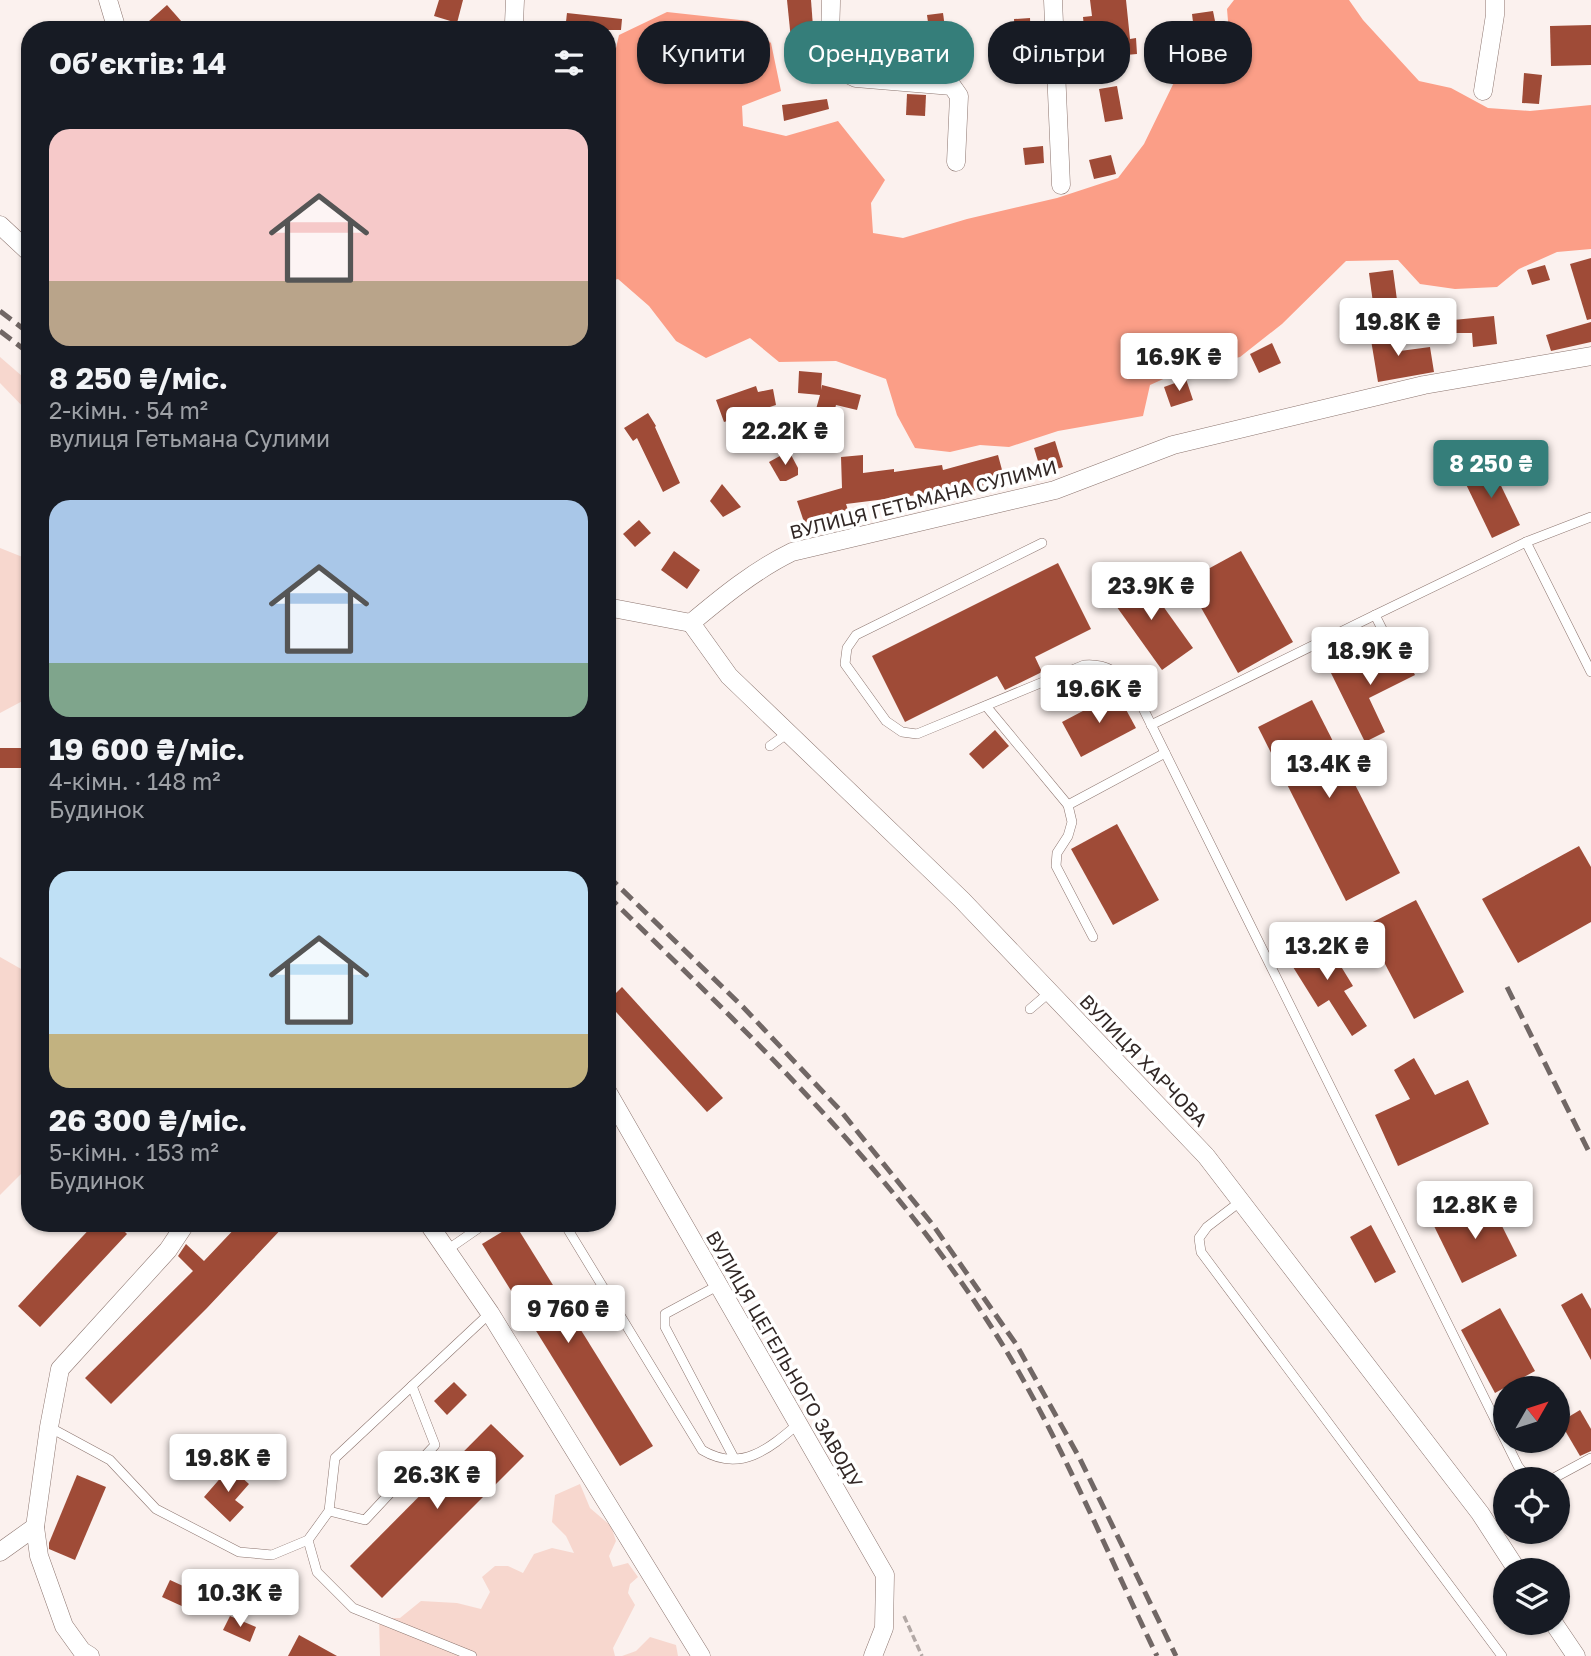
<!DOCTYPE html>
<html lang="uk">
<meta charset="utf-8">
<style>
body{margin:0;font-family:"Golos Text",sans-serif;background:#242831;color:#f1f3f6;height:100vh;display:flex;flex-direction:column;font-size:26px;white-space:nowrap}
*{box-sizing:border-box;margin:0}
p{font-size:23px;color:#9ea1a6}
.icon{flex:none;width:38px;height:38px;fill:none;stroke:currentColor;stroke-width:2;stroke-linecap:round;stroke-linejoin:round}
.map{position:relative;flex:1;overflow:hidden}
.sheet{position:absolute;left:21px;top:21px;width:595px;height:1211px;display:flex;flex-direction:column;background:#171b24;border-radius:28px;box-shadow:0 2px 5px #0004}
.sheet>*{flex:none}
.guide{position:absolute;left:637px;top:21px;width:665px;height:63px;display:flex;gap:14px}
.needle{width:46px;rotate:51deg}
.fabs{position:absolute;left:1493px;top:1376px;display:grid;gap:14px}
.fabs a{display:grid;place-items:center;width:77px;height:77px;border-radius:50%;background:#171b24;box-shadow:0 2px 5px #0004;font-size:35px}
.price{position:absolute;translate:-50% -60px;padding:0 16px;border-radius:7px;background:#fff;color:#222;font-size:23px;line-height:46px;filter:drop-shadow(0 2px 4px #0008)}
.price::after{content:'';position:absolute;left:50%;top:42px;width:21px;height:16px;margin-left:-10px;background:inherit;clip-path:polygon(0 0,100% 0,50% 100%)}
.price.selected{background:#357e7a;color:#fff}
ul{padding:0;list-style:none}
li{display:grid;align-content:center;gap:14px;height:371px;padding:0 28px}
li span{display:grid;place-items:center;height:217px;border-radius:21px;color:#555}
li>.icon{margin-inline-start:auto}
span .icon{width:126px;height:126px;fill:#fffc;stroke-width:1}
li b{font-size:30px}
h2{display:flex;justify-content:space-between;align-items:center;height:84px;padding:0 28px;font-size:30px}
.tag{padding:0 24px;border-radius:28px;background:#171b24;box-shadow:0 2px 5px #0004;font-size:24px;line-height:63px}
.tag.selected{background:#357e7a;color:#fff}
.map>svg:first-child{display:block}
.green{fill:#f7d7ce}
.forest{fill:#fb9e87}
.building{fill:#9f4b37}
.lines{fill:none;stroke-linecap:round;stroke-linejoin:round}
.service-casing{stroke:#8c756f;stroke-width:10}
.minor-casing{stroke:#8c756f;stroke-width:19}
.path{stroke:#b2a8a5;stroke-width:3.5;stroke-dasharray:7 3.5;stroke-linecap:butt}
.service{stroke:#fff;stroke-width:9}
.minor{stroke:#fff;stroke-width:18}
.rail{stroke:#716765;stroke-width:5;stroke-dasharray:14 7;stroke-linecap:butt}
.labels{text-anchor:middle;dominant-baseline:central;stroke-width:7;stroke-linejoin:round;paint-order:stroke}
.street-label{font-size:19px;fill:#322826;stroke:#fff}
</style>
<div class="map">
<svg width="1591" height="1656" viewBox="0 0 1591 1656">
<rect width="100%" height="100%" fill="#fbf1ee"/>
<g class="green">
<path d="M0 357 30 383V414L0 383Z"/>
<path d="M0 548 30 560V697L0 713Z"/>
<path d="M0 957 30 974V1165L0 1195Z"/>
<path d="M580 1484 590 1508 611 1526 616 1541 609 1556 613 1567 628 1563 638 1577 630 1584 628 1593 635 1605 613 1648 615 1656H380L379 1618H400L421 1601 457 1603 481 1609 490 1592 482 1577 495 1566H508L523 1573 534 1554 552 1548 574 1553 566 1536 552 1522 555 1495Z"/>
<path d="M650 1637 676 1645 678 1656H622L636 1651Z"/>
</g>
<path class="forest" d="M1234 0H1349L1363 20 1419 81 1451 88 1488 108 1530 111 1591 105V249L1557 252 1519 269 1497 287 1455 289 1420 284 1398 260 1346 261 1282 324 1240 357 1181 371 1150 385 1143 416 1058 431 1009 447 980 445 950 452 915 448 897 415 886 379 836 361 779 362 750 338 706 358 676 341 649 306 618 279 607 282V75L610 74 619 35 667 12 749 21 771 43 781 91 742 106 743 126 786 136 838 121 885 180 871 203 873 233 903 238 967 219 1057 198 1118 178 1144 144 1180 70 1230 45 1227 9Z"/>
<g class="building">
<path d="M439 0H463L457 23 434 16Z"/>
<path d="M787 0H811L816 67 794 69Z"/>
<path d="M1090 0H1126L1130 39 1136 38 1137 54 1103 57 1102 36 1085 38 1083 17 1092 16Z"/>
<path d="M167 5 189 30H139Z"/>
<path d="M1213 11 1216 26 1194 30 1192 14Z"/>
<path d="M567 13 622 19 621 30H565Z"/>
<path d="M943 13 947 42 931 44 927 15Z"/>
<path d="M1030 18 1031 45H1015L1014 19Z"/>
<path d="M1591 25V65L1551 66 1550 26Z"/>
<path d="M1524 73 1542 75 1539 104 1522 103Z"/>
<path d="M1117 86 1123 119 1105 122 1099 89Z"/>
<path d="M907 94 926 95 925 116 906 115Z"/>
<path d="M827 99 829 109 784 121 782 105Z"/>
<path d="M1043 146 1044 163 1025 165 1023 148Z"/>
<path d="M1111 155 1116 174 1094 179 1089 160Z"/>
<path d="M1591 258V319L1587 320 1570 264Z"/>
<path d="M1545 265 1550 280 1532 285 1527 270Z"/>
<path d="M1393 270 1397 300 1373 303 1369 273Z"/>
<path d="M1494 316 1497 344 1473 347 1472 333H1434L1433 322Z"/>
<path d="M1591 322V342L1551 351 1546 335Z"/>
<path d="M1396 329 1400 351 1430 347 1434 372 1378 382 1370 334Z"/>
<path d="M1272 343 1281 363 1259 373 1250 354Z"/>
<path d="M799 371 822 373 821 390 822 385 861 395 857 410 836 405 831 424 813 420 820 395 798 393Z"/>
<path d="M1186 379 1193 400 1171 407 1164 387Z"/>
<path d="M756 386 758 392 773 389 776 405 724 422 716 400Z"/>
<path d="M648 413 656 426 655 427 680 483 663 492 637 438 633 441 624 428Z"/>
<path d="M1055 441 1063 467 1042 474 1034 448Z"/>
<path d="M789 451 798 468V475L786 481H780L769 462Z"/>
<path d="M863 455V473L894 469V472L942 465 943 470 998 455 1005 481 974 491 973 488 846 504 848 510 805 525 797 501 842 488 841 457Z"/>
<path d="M1490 463 1520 525 1492 538 1462 476Z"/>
<path d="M722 484 741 507 723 517 710 501Z"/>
<path d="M639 520 651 533 635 547 623 534Z"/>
<path d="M674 551 700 570 687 589 661 570Z"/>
<path d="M1241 551 1293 642 1238 673 1186 581Z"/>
<path d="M1058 563 1091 629 1035 657 1042 672 1005 690 997 676 905 722 872 656Z"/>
<path d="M1140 574 1193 648 1162 670 1109 596Z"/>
<path d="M1401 647 1415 675 1369 698 1385 732 1365 742 1329 669 1349 659 1355 670Z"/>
<path d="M1117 693 1136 728 1081 757 1062 722Z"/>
<path d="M1312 700 1400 873 1346 901 1258 727Z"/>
<path d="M995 730 1009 746 983 769 969 754Z"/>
<path d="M0 748H28L29 768H0Z"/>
<path d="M1117 824 1159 900 1113 925 1071 849Z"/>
<path d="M1579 846 1591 867V922L1518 963 1482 899Z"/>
<path d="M1416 900 1464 992 1414 1019 1365 926Z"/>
<path d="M1323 937 1353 986 1344 991 1367 1026 1352 1036 1329 1000 1318 1007 1288 959Z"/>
<path d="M622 987 723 1098 707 1112 607 1002Z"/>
<path d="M1414 1058 1435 1095 1468 1080 1489 1124 1398 1166 1375 1115 1410 1099 1394 1070Z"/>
<path d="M1489 1200 1517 1256 1462 1283 1434 1226Z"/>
<path d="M95 1223H116L127 1234 40 1327 18 1306Z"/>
<path d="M240 1223H287L207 1308 111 1404 85 1378 193 1271 178 1256 186 1244 204 1261Z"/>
<path d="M515 1224 653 1446 620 1466 482 1244Z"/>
<path d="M1371 1225 1396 1272 1375 1283 1350 1237Z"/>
<path d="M1582 1293 1591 1309V1360L1561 1305Z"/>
<path d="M1500 1308 1535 1371 1495 1393 1461 1330Z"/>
<path d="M454 1382 467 1395 447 1415 434 1401Z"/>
<path d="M1580 1410 1591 1429V1451L1580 1456 1560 1422Z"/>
<path d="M491 1424 524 1456 382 1598 350 1566Z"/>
<path d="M230 1467 249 1484 235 1500 244 1507 230 1522 204 1497Z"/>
<path d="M77 1475 106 1487 75 1560 49 1549V1543Z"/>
<path d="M170 1580 205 1596 197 1613 162 1597Z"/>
<path d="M230 1616 256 1627 250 1642 223 1630Z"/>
<path d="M299 1635 337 1656H288Z"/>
</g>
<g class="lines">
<defs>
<g id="service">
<path d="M1526 542 1591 517"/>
<path d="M1042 543 856 635 847 648 845 664 886 721 902 732 917 734 1084 665C1107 663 1119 673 1134 690L1518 1466 1528 1479"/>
<path d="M1385 635 1375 615 1526 542 1591 672"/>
<path d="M986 706 1068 805 1072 822 1068 836 1057 853 1056 866 1093 937"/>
<path d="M1151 725 1375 615"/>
<path d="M770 746 788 733"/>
<path d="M1068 805 1165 753"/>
<path d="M1030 1009 1050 992"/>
<path d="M1241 1201 1207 1227 1199 1238 1201 1252 1502 1656"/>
<path d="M564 1223 702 1450C740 1473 769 1449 798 1424"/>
<path d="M447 1250 486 1223"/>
<path d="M719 1285 665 1314V1327L734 1458"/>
<path d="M49 1427 110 1460 156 1509 239 1552 272 1555 308 1540"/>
<path d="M1552 1479 1591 1458"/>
<path d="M329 1511 365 1520 435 1445 412 1386"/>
<path d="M472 1656 353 1608 317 1572 308 1540 329 1511 335 1458 490 1313"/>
</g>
<g id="minor">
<path d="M108 0 117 30"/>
<path d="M831 0C831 29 824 66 856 78L952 86 959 96 956 162"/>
<path d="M1053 0 1061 185"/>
<path d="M512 30 514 23 515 0"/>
<path d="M1483 91 1495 15V0"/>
<path d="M0 225 30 253"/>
<path d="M607 607 691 623"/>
<path d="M691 623 729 676 962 900 1206 1156 1480 1513 1517 1570"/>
<path d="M691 623C722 597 755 570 792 552L1055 490 1173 445 1424 385 1591 356"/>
<path d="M607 1091 885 1575 884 1628 873 1656"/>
<path d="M428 1223 490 1313 701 1656"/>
<path d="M0 1552 35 1527"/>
<path d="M1553 1622 1576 1656"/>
<path d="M90 1656 82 1651 64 1626 39 1556 35 1527 49 1427 60 1369 168 1250 186 1223"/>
</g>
</defs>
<use href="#service" class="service-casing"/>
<use href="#minor" class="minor-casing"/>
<path class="path" d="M904 1616 922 1656"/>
<use href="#service" class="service"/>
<use href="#minor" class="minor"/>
<g class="rail">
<path d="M0 311 30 334"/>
<path d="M0 331 30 354"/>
<path d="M607 875 743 1007 840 1110 933 1225 1016 1344 1079 1457 1176 1656"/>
<path d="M607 895C752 1037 901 1177 1007 1352 1065 1449 1108 1555 1157 1656"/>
<path d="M1507 987 1591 1156"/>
</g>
</g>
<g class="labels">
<g class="street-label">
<text transform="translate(923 499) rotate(-14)">ВУЛИЦЯ ГЕТЬМАНА СУЛИМИ</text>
<text transform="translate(1144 1060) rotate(46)">ВУЛИЦЯ ХАРЧОВА</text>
<text transform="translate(785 1359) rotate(60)">ВУЛИЦЯ ЦЕГЕЛЬНОГО ЗАВОДУ</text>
</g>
</g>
</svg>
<div class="fabs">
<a><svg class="needle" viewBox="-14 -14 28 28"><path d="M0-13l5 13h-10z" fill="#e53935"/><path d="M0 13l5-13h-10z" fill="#9ea1a6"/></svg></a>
<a><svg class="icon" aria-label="locate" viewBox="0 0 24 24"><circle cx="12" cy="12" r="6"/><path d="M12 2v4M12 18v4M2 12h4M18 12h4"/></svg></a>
<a><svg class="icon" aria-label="layers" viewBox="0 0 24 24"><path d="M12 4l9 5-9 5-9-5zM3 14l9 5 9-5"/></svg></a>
</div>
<b class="price" style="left:1398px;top:358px">19.8K ₴</b>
<b class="price" style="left:1179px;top:393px">16.9K ₴</b>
<b class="price" style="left:785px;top:467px">22.2K ₴</b>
<b class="price selected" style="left:1491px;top:500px">8 250 ₴</b>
<b class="price" style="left:1151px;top:622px">23.9K ₴</b>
<b class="price" style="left:1370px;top:687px">18.9K ₴</b>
<b class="price" style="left:1099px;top:725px">19.6K ₴</b>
<b class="price" style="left:1329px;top:800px">13.4K ₴</b>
<b class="price" style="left:1327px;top:982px">13.2K ₴</b>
<b class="price" style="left:1475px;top:1241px">12.8K ₴</b>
<b class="price" style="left:568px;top:1345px">9 760 ₴</b>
<b class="price" style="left:228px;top:1494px">19.8K ₴</b>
<b class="price" style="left:437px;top:1511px">26.3K ₴</b>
<b class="price" style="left:240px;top:1629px">10.3K ₴</b>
<div class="guide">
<a class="tag">Купити</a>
<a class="tag selected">Орендувати</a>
<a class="tag">Фільтри</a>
<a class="tag">Нове</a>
</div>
<section class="sheet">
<h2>Об’єктів: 14<svg class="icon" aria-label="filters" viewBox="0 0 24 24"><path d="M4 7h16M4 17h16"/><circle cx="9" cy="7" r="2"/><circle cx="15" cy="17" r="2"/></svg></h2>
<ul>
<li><span style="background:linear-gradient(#f6c9c9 70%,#b9a48a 0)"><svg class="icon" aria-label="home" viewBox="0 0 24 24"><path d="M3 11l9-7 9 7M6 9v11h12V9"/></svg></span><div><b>8 250 ₴/міс.</b><p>2-кімн. · 54 m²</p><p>вулиця Гетьмана Сулими</p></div></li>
<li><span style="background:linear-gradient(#a9c7e8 75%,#7fa58c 0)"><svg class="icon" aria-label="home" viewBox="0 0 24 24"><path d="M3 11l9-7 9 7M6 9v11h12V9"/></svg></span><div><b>19 600 ₴/міс.</b><p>4-кімн. · 148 m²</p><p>Будинок</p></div></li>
<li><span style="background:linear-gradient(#bfe0f5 75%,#c2b280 0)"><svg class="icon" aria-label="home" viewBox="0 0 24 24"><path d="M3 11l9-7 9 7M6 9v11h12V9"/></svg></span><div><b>26 300 ₴/міс.</b><p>5-кімн. · 153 m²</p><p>Будинок</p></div></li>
</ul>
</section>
</div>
